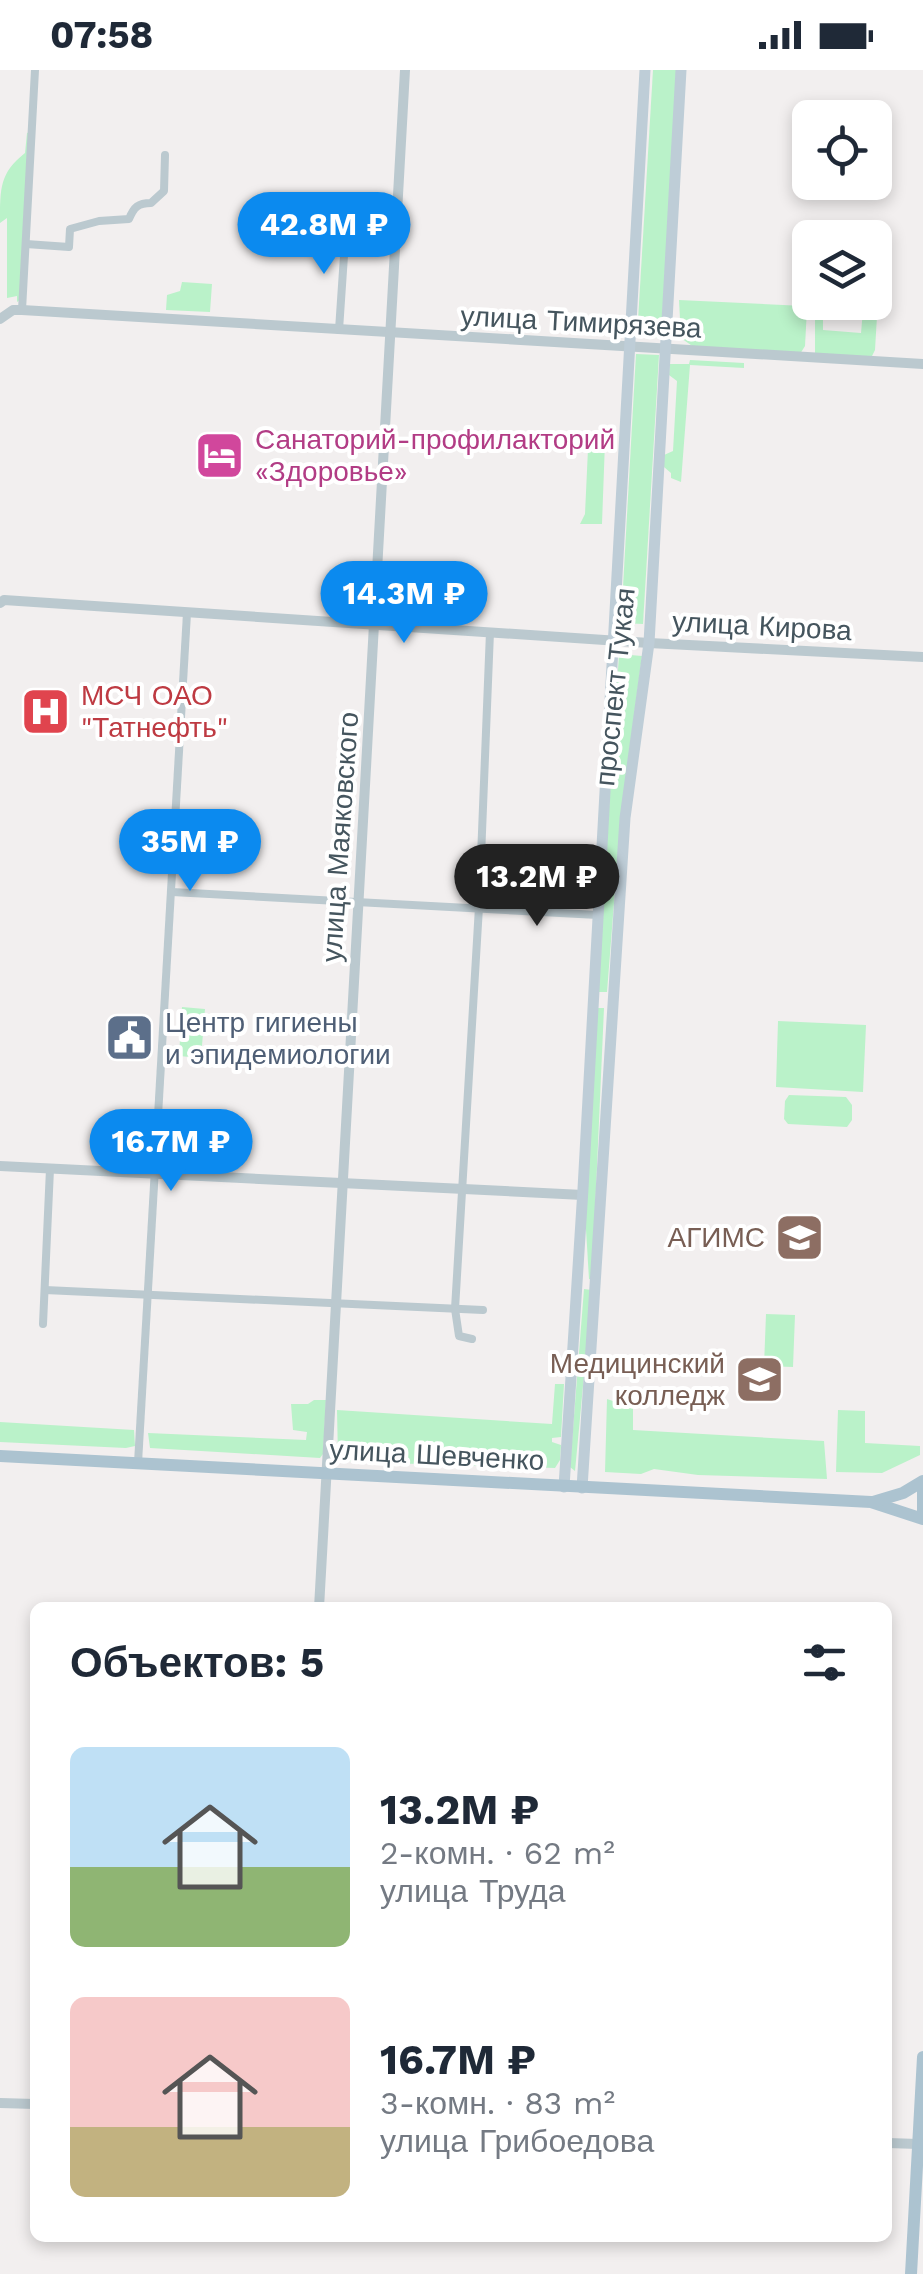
<!DOCTYPE html>
<html lang="ru">
<meta charset="utf-8">
<style>
body{margin:0;font-family:"Work Sans",sans-serif;background:#f6f6f7;color:#1f2937;height:100vh;display:flex;flex-direction:column;font-size:38px;white-space:nowrap}
*{box-sizing:border-box;margin:0}
p{font-size:32px;color:#747a83}
.icon{flex:none;width:55px;height:55px;fill:none;stroke:currentColor;stroke-width:2;stroke-linecap:round;stroke-linejoin:round}
.map{position:relative;flex:1;overflow:hidden}
.side{position:absolute;left:30px;top:1532px;width:862px;height:640px;display:flex;flex-direction:column;background:#fff;border-radius:15px;box-shadow:0 5px 15px #0003}
.side>*{flex:none}
.tools{position:absolute;left:792px;top:30px;display:grid;gap:20px}
.tools a{display:grid;place-items:center;width:100px;height:100px;border-radius:15px;background:#fff;box-shadow:0 5px 15px #0003;font-size:50px}
.price{position:absolute;translate:-50% -85px;padding:0 22px;border-radius:35px;background:#0b8aef;color:#fff;font-size:32px;line-height:65px;filter:drop-shadow(0 2px 5px #0008)}
.price::after{content:'';position:absolute;left:50%;top:60px;width:30px;height:22px;margin-left:-15px;background:inherit;clip-path:polygon(0 0,100% 0,50% 100%)}
.price.selected{background:#222;color:#fff}
ul{padding:0;list-style:none}
li{display:flex;align-items:center;gap:30px;height:250px;padding:0 40px}
li span{display:grid;place-items:center;flex:none;width:280px;height:200px;border-radius:15px;color:#555}
li>.icon{margin-inline-start:auto}
span .icon{width:120px;height:120px;fill:#fffc;stroke-width:1}
li b{font-size:42px}
h2{display:flex;justify-content:space-between;align-items:center;height:120px;padding:0 40px;font-size:42px}
.status{display:flex;justify-content:space-between;align-items:center;height:70px;padding:0 50px;background:#fff;direction:ltr}
.status svg{height:28px;fill:currentColor}
.map>svg:first-child{display:block}
.green{fill:#baf2c9}
.lines{fill:none;stroke-linecap:round;stroke-linejoin:round}
.minor{stroke:#bbc9cf;stroke-width:8}
.tertiary{stroke:#bbc9cf;stroke-width:10}
.secondary{stroke:#becdd7;stroke-width:11}
.primary{stroke:#acc3d0;stroke-width:12}
.labels{text-anchor:middle;dominant-baseline:central;stroke-width:8;stroke-linejoin:round;paint-order:stroke}
.street-label{font-size:28px;fill:#45555e;stroke:#fff}
.hotel-label{font-size:28px;fill:#b23c85;stroke:#fff;text-anchor:start}
.health-label{font-size:28px;fill:#be3a42;stroke:#fff;text-anchor:start}
.service-label{font-size:28px;fill:#4e5e75;stroke:#fff;text-anchor:start}
.education-label{font-size:28px;fill:#785e54;stroke:#fff;text-anchor:end}
</style>
<div class="status"><b>07:58</b><svg viewBox="0 0 49 12"><path d="M0 12V9h3v3zM5 12V6h3v6zM10 12V3h3v9zM15 12V0h3v12zM26 1h20v11H26zM47 4h2v5h-2z"/></svg></div>
<div class="map">
<svg width="923" height="2204" viewBox="0 0 923 2204">
<rect width="100%" height="100%" fill="#f2efef"/>
<g class="green">
<path d="M653 0H677L661 268 637 267Z"/>
<path d="M31 62 21 229 17 232V226L7 228V148L0 153C0 117 0 103 25 83L27 63Z"/>
<path d="M182 212 212 214 210 242 166 240 167 225 180 221Z"/>
<path d="M679 230 804 236 807 239 805 276 800 284 695 278 681 268Z"/>
<path d="M863 240 877 246 875 280 871 288 815 285V248L823 249V260L861 263Z"/>
<path d="M636 284 659 285 643 554 621 553Z"/>
<path d="M690 290 744 293V298L690 295 681 412 671 408V403L664 397V385L673 381 677 311 669 305 670 294H689Z"/>
<path d="M605 372 602 454H580L585 444 588 379 591 374Z"/>
<path d="M619 584 642 586 621 744 607 922H597Z"/>
<path d="M182 937 205 939 201 988 179 986Z"/>
<path d="M596 938H604L592 1210 589 1209 585 1143Z"/>
<path d="M778 951 866 955 863 1022 776 1017Z"/>
<path d="M789 1025 846 1027 852 1035V1050L847 1057 788 1054 784 1049 785 1031Z"/>
<path d="M584 1219 592 1220 575 1401 570 1397Z"/>
<path d="M766 1244 795 1245 793 1297 764 1296Z"/>
<path d="M555 1314H564L561 1367 552 1368V1372L561 1375 560 1390 555 1398 353 1392 338 1388 337 1340 552 1354Z"/>
<path d="M607 1329 633 1338V1360L824 1371 827 1409 698 1405 654 1399 641 1404 605 1402Z"/>
<path d="M314 1330H326L323 1384 320 1388 150 1378 148 1363 306 1370 307 1362 293 1360 291 1334H308Z"/>
<path d="M838 1340 865 1341V1373L920 1376V1385L882 1403 836 1402Z"/>
<path d="M0 1352 134 1360 135 1376 126 1378 0 1372Z"/>
</g>
<g class="lines">
<g class="minor">
<path d="M26 174 69 177 70 159 99 151 129 149C134 137 138 133 151 133L164 121 165 85"/>
<path d="M22 240 35 0"/>
<path d="M339 260 346 156"/>
<path d="M172 822 598 845"/>
<path d="M45 1220 483 1240"/>
<path d="M43 1254 50 1099"/>
<path d="M472 1269 459 1266 455 1239 479 837 490 562"/>
<path d="M138 1393 187 543"/>
</g>
<g class="tertiary">
<path d="M0 249 13 240H22L923 294"/>
<path d="M0 533 4 530 649 573 923 587"/>
<path d="M0 1096 583 1125"/>
<path d="M319 1538 405 0"/>
<path d="M0 2033 35 2034"/>
<path d="M888 2073 918 2074"/>
</g>
<g class="secondary">
<path d="M564 1417 583 1119 645 0"/>
<path d="M582 1418 625 748 649 573 681 0"/>
</g>
<g class="primary">
<path d="M0 1386 871 1432 923 1449"/>
<path d="M923 1415V1441"/>
<path d="M873 1432 903 1423 923 1411"/>
<path d="M911 2204 923 1987"/>
</g>
</g>
<defs>
<symbol id="hotel-square" viewBox="-11 -11 22 22"><rect x="-9" y="-9" width="18" height="18" rx="4" fill="#d1479c" stroke="#fff"/><path d="M-6-4.5h1.5V1H6V5H4.5V3h-9V5H-6ZM-4 0a1.8 1.8 0 1 1 3.6 0ZM.5 0V-2.5h3Q6-2.5 6 0Z" fill="#fff"/></symbol>
<symbol id="hospital-square" viewBox="-11 -11 22 22"><rect x="-9" y="-9" width="18" height="18" rx="4" fill="#e0444e" stroke="#fff"/><path d="M-5-5h3v3.5h4V-5h3V5h-3V1.5h-4V5h-3Z" fill="#fff"/></symbol>
<symbol id="civic-square" viewBox="-11 -11 22 22"><rect x="-9" y="-9" width="18" height="18" rx="4" fill="#5c6f8a" stroke="#fff"/><path d="M-.6-6.5H3V-4.5H.6V-3L4-1V1h2V6H-6V1h2V-1L-.6-3ZM-1.2 2.5V6h2.4V2.5Z" fill="#fff"/></symbol>
<symbol id="university-square" viewBox="-11 -11 22 22"><rect x="-9" y="-9" width="18" height="18" rx="4" fill="#8d6e63" stroke="#fff"/><path d="M0-5L7-2L0 1L-7-2ZM-4 1L0 2.5L4 1V4Q0 6-4 4Z" fill="#fff"/></symbol>
</defs>
<g fill-rule="evenodd">
<use href="#hotel-square" x="192" y="358" width="55" height="55"/>
<use href="#hospital-square" x="18" y="614" width="55" height="55"/>
<use href="#civic-square" x="102" y="940" width="55" height="55"/>
<use href="#university-square" x="772" y="1140" width="55" height="55"/>
<use href="#university-square" x="732" y="1282" width="55" height="55"/>
</g>
<g class="labels">
<g class="street-label">
<text transform="translate(581 252) rotate(3)">улица Тимирязева</text>
<text transform="translate(762 556) rotate(3)">улица Кирова</text>
<text transform="translate(615 617) rotate(-84)">проспект Тукая</text>
<text transform="translate(340 767) rotate(-86)">улица Маяковского</text>
<text transform="translate(437 1385) rotate(3)">улица Шевченко</text>
</g>
<g class="hotel-label">
<text x="255" y="369">Санаторий-профилакторий<tspan x="255" dy="32">«Здоровье»</tspan></text>
</g>
<g class="health-label">
<text x="81" y="625">МСЧ ОАО<tspan x="81" dy="32">"Татнефть"</tspan></text>
</g>
<g class="service-label">
<text x="165" y="952">Центр гигиены<tspan x="165" dy="32">и эпидемиологии</tspan></text>
</g>
<g class="education-label">
<text x="765" y="1167">АГИМС</text>
<text x="725" y="1293">Медицинский<tspan x="725" dy="32">колледж</tspan></text>
</g>
</g>
</svg>
<div class="tools">
<a><svg class="icon" aria-label="locate" viewBox="0 0 24 24"><circle cx="12" cy="12" r="6"/><path d="M12 2v4M12 18v4M2 12h4M18 12h4"/></svg></a>
<a><svg class="icon" aria-label="layers" viewBox="0 0 24 24"><path d="M12 4l9 5-9 5-9-5zM3 14l9 5 9-5"/></svg></a>
</div>
<b class="price" style="left:324px;top:207px">42.8M ₽</b>
<b class="price" style="left:404px;top:576px">14.3M ₽</b>
<b class="price" style="left:190px;top:824px">35M ₽</b>
<b class="price selected" style="left:537px;top:859px">13.2M ₽</b>
<b class="price" style="left:171px;top:1124px">16.7M ₽</b>
<section class="side">
<h2>Объектов: 5<svg class="icon" aria-label="filters" viewBox="0 0 24 24"><path d="M4 7h16M4 17h16"/><circle cx="9" cy="7" r="2"/><circle cx="15" cy="17" r="2"/></svg></h2>
<ul>
<li><span style="background:linear-gradient(#bfe0f5 60%,#8fb573 0)"><svg class="icon" aria-label="home" viewBox="0 0 24 24"><path d="M3 11l9-7 9 7M6 9v11h12V9"/></svg></span><div><b>13.2M ₽</b><p>2-комн. · 62 m²</p><p>улица Труда</p></div></li>
<li><span style="background:linear-gradient(#f6c9c9 65%,#c2b280 0)"><svg class="icon" aria-label="home" viewBox="0 0 24 24"><path d="M3 11l9-7 9 7M6 9v11h12V9"/></svg></span><div><b>16.7M ₽</b><p>3-комн. · 83 m²</p><p>улица Грибоедова</p></div></li>
</ul>
</section>
</div>
